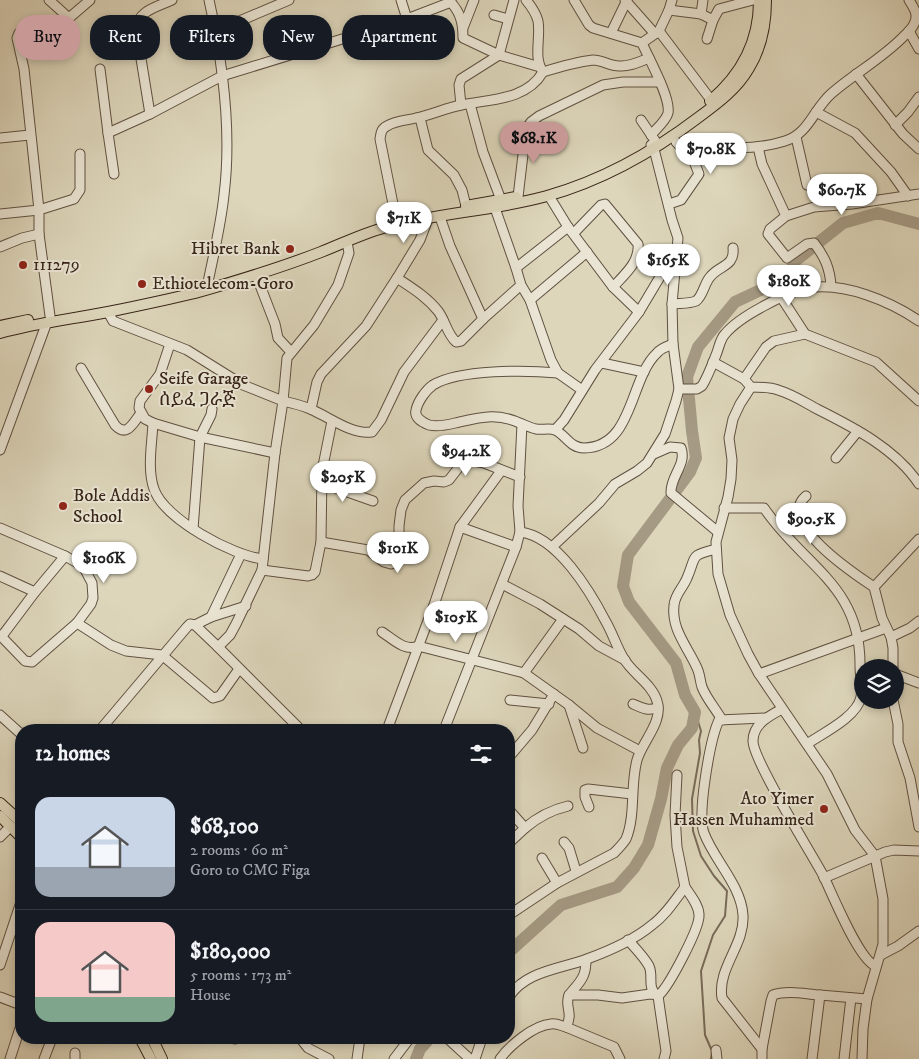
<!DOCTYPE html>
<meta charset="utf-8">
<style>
body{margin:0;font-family:"IM FELL DW Pica","Noto Serif Ethiopic",serif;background:#20242c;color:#f1f3f6;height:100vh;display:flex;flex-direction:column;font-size:19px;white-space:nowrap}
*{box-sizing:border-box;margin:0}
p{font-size:16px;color:#9ea1a6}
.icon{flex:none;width:28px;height:28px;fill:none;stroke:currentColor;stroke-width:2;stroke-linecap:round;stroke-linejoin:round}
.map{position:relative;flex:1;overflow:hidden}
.side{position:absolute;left:15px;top:724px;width:500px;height:320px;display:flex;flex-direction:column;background:#171b24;border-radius:20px;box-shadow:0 2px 8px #0003}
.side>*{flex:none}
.hud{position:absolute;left:15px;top:15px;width:500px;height:45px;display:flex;gap:10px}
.fabs{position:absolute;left:854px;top:659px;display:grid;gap:10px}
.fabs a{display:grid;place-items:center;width:50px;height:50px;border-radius:50%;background:#171b24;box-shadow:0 2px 8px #0003;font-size:25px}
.price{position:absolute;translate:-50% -42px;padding:0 11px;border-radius:18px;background:#fff;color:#222;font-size:16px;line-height:32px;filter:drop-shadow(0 1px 2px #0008)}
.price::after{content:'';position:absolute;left:50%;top:30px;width:15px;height:11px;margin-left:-8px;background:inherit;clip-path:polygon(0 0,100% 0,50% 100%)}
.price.selected{background:#c59692;color:#111}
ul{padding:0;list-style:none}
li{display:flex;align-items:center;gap:15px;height:125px;padding:0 20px}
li+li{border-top:1px solid #363941}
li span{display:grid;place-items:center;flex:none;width:140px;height:100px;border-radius:15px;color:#555}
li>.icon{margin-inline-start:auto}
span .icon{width:60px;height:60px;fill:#fffc;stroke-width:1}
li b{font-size:21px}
h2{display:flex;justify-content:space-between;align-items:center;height:60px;padding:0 20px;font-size:21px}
.chip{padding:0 18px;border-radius:20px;background:#171b24;box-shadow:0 2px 8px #0003;font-size:18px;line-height:45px}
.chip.selected{background:#c59692;color:#111}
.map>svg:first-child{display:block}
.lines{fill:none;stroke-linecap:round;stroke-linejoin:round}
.stream{stroke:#796b59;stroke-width:2}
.river{stroke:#a59a84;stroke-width:12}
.minor-casing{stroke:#605141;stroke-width:11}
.major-casing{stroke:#372518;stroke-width:12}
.minor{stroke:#e9e4d3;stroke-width:9}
.major{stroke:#ddd6bb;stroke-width:10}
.poi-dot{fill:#8f2418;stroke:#e9e4d3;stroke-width:2}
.labels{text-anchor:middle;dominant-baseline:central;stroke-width:4;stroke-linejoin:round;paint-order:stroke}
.poi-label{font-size:18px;fill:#372518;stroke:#e9e4d3;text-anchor:start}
</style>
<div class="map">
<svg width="919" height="1059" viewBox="0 0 919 1059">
<rect width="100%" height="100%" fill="#ddd6bb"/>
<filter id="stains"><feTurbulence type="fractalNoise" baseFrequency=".004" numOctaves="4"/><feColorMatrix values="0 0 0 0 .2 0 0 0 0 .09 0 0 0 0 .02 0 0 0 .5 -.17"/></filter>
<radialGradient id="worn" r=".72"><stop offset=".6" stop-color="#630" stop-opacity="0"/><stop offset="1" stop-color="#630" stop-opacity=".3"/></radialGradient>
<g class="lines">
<path class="stream" d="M695 712 701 731 699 740 700 753 692 799 693 831 701 856 714 876 727 891 725 916 713 935 701 971 705 1035 712 1051 711 1059"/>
<g class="river">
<path d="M509 952 561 905 617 887 634 868 648 845 661 799 667 768 678 745 692 728 695 712 685 695 676 663 629 602 623 586 628 555 690 472 696 458 692 431 687 377 698 347 735 302 790 276 794 262 843 223 878 213 919 224"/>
<path d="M416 1059 420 1049 430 1038"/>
</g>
<defs>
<g id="minor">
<path d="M401 0 407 19"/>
<path d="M449 0C460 12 463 21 463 38L499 55 540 67"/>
<path d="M526 0C531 6 536 13 538 21 541 37 533 58 543 72"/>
<path d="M574 0 589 25 593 28 642 43C649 59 671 98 668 113 666 121 656 129 651 135"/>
<path d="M625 0 655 34"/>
<path d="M669 10 701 14 713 20 719 9 753 0"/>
<path d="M701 14 703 0"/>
<path d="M494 15 508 19"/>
<path d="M69 18 90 0"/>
<path d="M463 28 474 0"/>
<path d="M216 31 289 0"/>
<path d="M659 31 711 100"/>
<path d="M909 31 919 49"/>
<path d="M611 33 627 0"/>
<path d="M707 39 713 20"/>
<path d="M642 43 659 31 669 10 672 0"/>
<path d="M100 69 108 133"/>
<path d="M856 74 903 134 919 149"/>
<path d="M470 104 483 152 501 200"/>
<path d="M461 105 459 85 461 79 499 55 514 0"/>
<path d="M816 112 855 133 891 172 908 196"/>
<path d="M150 114 136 28C139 10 157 7 172 0"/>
<path d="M420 118 428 150 454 175 462 190 466 206"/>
<path d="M641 120 656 142"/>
<path d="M895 125 908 112 919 97"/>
<path d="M796 137 807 185"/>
<path d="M0 138 30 135"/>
<path d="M679 145C688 139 696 144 705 145 731 149 760 149 785 141 809 134 814 108 832 93 855 73 883 58 904 36 908 32 912 29 914 24 919 15 914 8 909 0"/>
<path d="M758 147 762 164 786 216"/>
<path d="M114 174 108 133 150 114 222 76 407 19 451 2"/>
<path d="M549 196 568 227 613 287 639 312 595 370 564 420 555 430"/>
<path d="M518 197 526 129 531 122 539 116 603 85 623 82H660"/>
<path d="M669 204 681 200 699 174 693 159 676 142"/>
<path d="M495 208 516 268 568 227"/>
<path d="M0 214 39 210 24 69 17 38 19 33C36 28 55 32 69 18L49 0"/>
<path d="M440 217 450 246 483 319 521 285"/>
<path d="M396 219 380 139C381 133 381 129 387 126 394 121 408 120 416 118 431 115 446 108 461 105 489 99 526 101 543 72 559 67 576 62 593 60 602 60 610 66 619 66 629 67 639 62 649 58"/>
<path d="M574 233 601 205 605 204 638 244C640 262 624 275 613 287"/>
<path d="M0 247 22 238 39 234"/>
<path d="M516 268 521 285 530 300 551 360 558 373 582 390"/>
<path d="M256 275 275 324 278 338 291 352"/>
<path d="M397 278 420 240 428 219"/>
<path d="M831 286C830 269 825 257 814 243L807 244 787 258 768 234 770 229 786 216 814 207 852 204 919 194"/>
<path d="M208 288V282C214 253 221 224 224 195 232 131 223 63 209 0"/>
<path d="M781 297 805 334 876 362 919 401"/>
<path d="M530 300 587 252"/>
<path d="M672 304C679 303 689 304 696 301 703 296 704 284 710 277 719 265 735 267 733 248"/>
<path d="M108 312 113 321 118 323 187 350 243 385 283 401 287 358 314 325 338 285 349 253 347 242"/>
<path d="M639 312 676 250"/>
<path d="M50 316 39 234V210L74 199 80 190V154"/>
<path d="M170 344 160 374 140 401 139 408 145 419 153 423 200 437 275 453"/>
<path d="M713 362 744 379 751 387C760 387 770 387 778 390 792 394 804 402 817 409 853 427 896 449 919 484"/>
<path d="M602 363 644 372"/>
<path d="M81 368 115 425C127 438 133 423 141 413"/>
<path d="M744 379 766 347 774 341 805 334"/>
<path d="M751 387 740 404 733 419 729 438 732 460 731 479 728 497 716 542 718 574 730 615 748 654 759 674 827 774 855 830 875 856 883 899V944L867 999 863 1029 862 1059"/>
<path d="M679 389H697L702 386C708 376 712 365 716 355 719 348 720 339 725 334 735 322 749 314 762 307 777 299 791 291 808 288 844 282 890 301 919 321"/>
<path d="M311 409 317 382 321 374 366 326 397 278C412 288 427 297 438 311 445 320 447 334 456 342L461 341 483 319"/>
<path d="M153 423C152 444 147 469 154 489 164 519 233 556 263 559"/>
<path d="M522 424C497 412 481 417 455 423 447 425 438 427 429 425 422 422 414 418 416 410 418 401 426 390 433 385 459 369 527 370 558 373"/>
<path d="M0 450 47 322"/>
<path d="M654 454 670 447 681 448C687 465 670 476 671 493L718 532"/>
<path d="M836 458 858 431"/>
<path d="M322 483 373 501"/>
<path d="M806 496C775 522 856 575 874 587L882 618 891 637 893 648V668"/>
<path d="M724 508H764C804 567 861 585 860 666 860 676 863 687 861 697 857 717 823 733 807 744"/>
<path d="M460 527 501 471"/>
<path d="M0 528 65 556 83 566 92 583 93 598 91 604 77 623 32 662 25 661 0 635"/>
<path d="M193 529 200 437 211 415 212 409"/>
<path d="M321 542 368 550 384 562 391 564 395 562 399 557V526L401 510 405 500 424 483 434 481 444 482 449 480 459 467 466 463 474 461 484 463 520 477"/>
<path d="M552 547 599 503 615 484 637 471 647 463 665 434 676 401 679 389 673 344 672 304 678 238 672 220 654 149 651 145"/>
<path d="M716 549C689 556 697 555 687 578 683 588 675 594 674 605 671 630 688 647 697 668 700 674 700 681 702 687 706 698 716 709 722 720"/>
<path d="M262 570 308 576 312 575 315 572 321 542 322 471 332 421"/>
<path d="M0 576 35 592"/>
<path d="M502 584 540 604 579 629 599 646 625 660"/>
<path d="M874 587 919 539"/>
<path d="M211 617 241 554"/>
<path d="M563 619 524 673 569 705 597 728 640 751"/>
<path d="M77 623 111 645 126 651 162 655 213 698 220 696 239 669"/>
<path d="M195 625 211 617 246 606"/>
<path d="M382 632C393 639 405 652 418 646L524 673"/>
<path d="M2 636 35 592 65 556"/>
<path d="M891 637 910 628 919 621"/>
<path d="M218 647 301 730"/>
<path d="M759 674 886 628"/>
<path d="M895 674 919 683"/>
<path d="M510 700 549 704"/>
<path d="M893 700 898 724V742L910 778 919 827"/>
<path d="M633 704C642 708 650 712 658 707"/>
<path d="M569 705 583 748"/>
<path d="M782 709C769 716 753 724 753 741 752 758 811 853 823 875 832 893 859 961 876 966"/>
<path d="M0 715 21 734"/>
<path d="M100 730 187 627 190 624 195 625 218 647 230 635 236 624 262 570 275 453 283 401C292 403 301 405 310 409 328 416 351 435 372 432L381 420 404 372 443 320"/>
<path d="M387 730 435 602 460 527 516 547"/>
<path d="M444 730 516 547 520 532 518 506 522 424C527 426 532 428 536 429 542 430 550 428 555 430 566 435 570 448 584 448 634 447 629 379 657 353 661 348 668 346 673 344"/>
<path d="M509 757 532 730 554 694"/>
<path d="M589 807 585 797V790L588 789 632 794"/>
<path d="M509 810 525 828 509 843"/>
<path d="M15 817 21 811"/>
<path d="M525 828C539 816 551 810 568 806"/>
<path d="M0 837 11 826"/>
<path d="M564 842 569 848 576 871"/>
<path d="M542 858 557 883"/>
<path d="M824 878 885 852 894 850 919 851"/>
<path d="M509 915 557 883 614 853C618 849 623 844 626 839 636 815 630 785 637 760 642 742 664 721 657 701 652 684 633 674 624 659 617 648 613 634 606 622 590 591 557 536 520 532"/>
<path d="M628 940C635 948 644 957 649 966 654 977 646 988 658 996L666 1051 664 1059"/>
<path d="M881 955 898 946 919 931"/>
<path d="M0 965 21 902"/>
<path d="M569 995H598L622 998 650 994 659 995C669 986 700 928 699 915 699 905 690 895 685 887"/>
<path d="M820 995 867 999"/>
<path d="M0 997 21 1005"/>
<path d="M509 997C525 971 561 969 587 959 609 951 634 940 652 925 666 915 675 900 685 887L677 847 675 815 677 775"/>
<path d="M566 1027 614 1047 620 1059"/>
<path d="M300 1038 308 1048 329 1059"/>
<path d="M447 1038 470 1059"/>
<path d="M235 1039 236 1038"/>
<path d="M762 1049 722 998C717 968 745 945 743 915 741 885 714 860 704 833 697 814 710 739 719 720L766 718"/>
<path d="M716 1050 717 1059"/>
<path d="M10 1059 21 1025"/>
<path d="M44 1059 52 1038"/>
<path d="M75 1059V1053"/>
<path d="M357 1059 360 1038"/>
<path d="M394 1059 410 1038"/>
<path d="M475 1059 482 1038"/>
<path d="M500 1059C509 1046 534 1025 551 1024 556 1023 562 1026 566 1027 574 1013 564 1006 569 995 569 995 574 989 574 989 583 979 586 973 586 960"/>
<path d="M762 1059V1049L771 1001 773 995C787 990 805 994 820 995L812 1059"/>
<path d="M844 1059 851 998"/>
</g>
<g id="major">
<path d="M710 101C741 75 759 42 759 1"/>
<path d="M466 206 516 197"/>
<path d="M0 326 28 320"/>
<path d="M0 333C35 323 72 319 108 312 137 306 166 300 195 293 237 281 280 268 321 252 341 244 362 234 383 228 436 213 493 211 547 196 604 180 653 152 699 117 718 103 737 89 749 68 762 47 766 24 766 0"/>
<path d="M0 803 21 822"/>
<path d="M0 816 21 837"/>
<path d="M140 1038 151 1059"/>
<path d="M152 1038 162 1059"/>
</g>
</defs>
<use href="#minor" class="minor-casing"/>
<use href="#major" class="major-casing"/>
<use href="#minor" class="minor"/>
<use href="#major" class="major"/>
</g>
<g class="poi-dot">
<circle cx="290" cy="249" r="5"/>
<circle cx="23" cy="265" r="5"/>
<circle cx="142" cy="284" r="5"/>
<circle cx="149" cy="389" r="5"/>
<circle cx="63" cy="506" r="5"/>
<circle cx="824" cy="809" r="5"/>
</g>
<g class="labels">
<g class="poi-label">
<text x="280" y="249" text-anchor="end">Hibret Bank</text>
<text x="33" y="265">111279</text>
<text x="152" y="284">Ethiotelecom-Goro</text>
<text x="159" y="379">Seife Garage<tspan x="159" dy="21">ሰይፈ ጋራጅ</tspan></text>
<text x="73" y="496">Bole Addis<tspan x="73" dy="21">School</tspan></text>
<text x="814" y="799" text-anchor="end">Ato Yimer<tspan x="814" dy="21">Hassen Muhammed</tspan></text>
</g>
</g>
<rect width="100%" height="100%" filter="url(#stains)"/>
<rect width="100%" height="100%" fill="url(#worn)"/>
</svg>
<div class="fabs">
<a><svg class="icon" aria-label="layers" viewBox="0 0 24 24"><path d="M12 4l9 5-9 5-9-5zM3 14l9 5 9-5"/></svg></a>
</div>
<b class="price selected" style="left:534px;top:164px">$68.1K</b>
<b class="price" style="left:711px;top:175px">$70.8K</b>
<b class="price" style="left:842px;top:216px">$60.7K</b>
<b class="price" style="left:404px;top:244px">$71K</b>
<b class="price" style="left:668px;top:286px">$165K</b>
<b class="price" style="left:789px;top:307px">$180K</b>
<b class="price" style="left:466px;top:477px">$94.2K</b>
<b class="price" style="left:343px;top:503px">$205K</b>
<b class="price" style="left:811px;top:545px">$90.5K</b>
<b class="price" style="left:398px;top:574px">$101K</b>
<b class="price" style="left:104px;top:584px">$106K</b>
<b class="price" style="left:456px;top:643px">$105K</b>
<div class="hud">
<a class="chip selected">Buy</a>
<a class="chip">Rent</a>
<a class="chip">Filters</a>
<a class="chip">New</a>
<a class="chip">Apartment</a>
</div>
<section class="side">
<h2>12 homes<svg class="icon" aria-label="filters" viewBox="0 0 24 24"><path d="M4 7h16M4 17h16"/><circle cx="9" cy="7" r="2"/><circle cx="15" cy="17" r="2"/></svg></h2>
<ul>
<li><span style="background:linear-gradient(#c9d6e8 70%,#9aa5b1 0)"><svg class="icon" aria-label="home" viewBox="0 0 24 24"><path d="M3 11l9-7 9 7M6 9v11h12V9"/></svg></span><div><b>$68,100</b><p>2 rooms · 60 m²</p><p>Goro to CMC Figa</p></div></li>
<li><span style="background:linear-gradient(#f6c9c9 75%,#7fa58c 0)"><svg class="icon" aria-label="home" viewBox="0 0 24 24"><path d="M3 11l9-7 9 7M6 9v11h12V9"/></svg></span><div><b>$180,000</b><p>5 rooms · 173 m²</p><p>House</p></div></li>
</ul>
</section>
</div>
